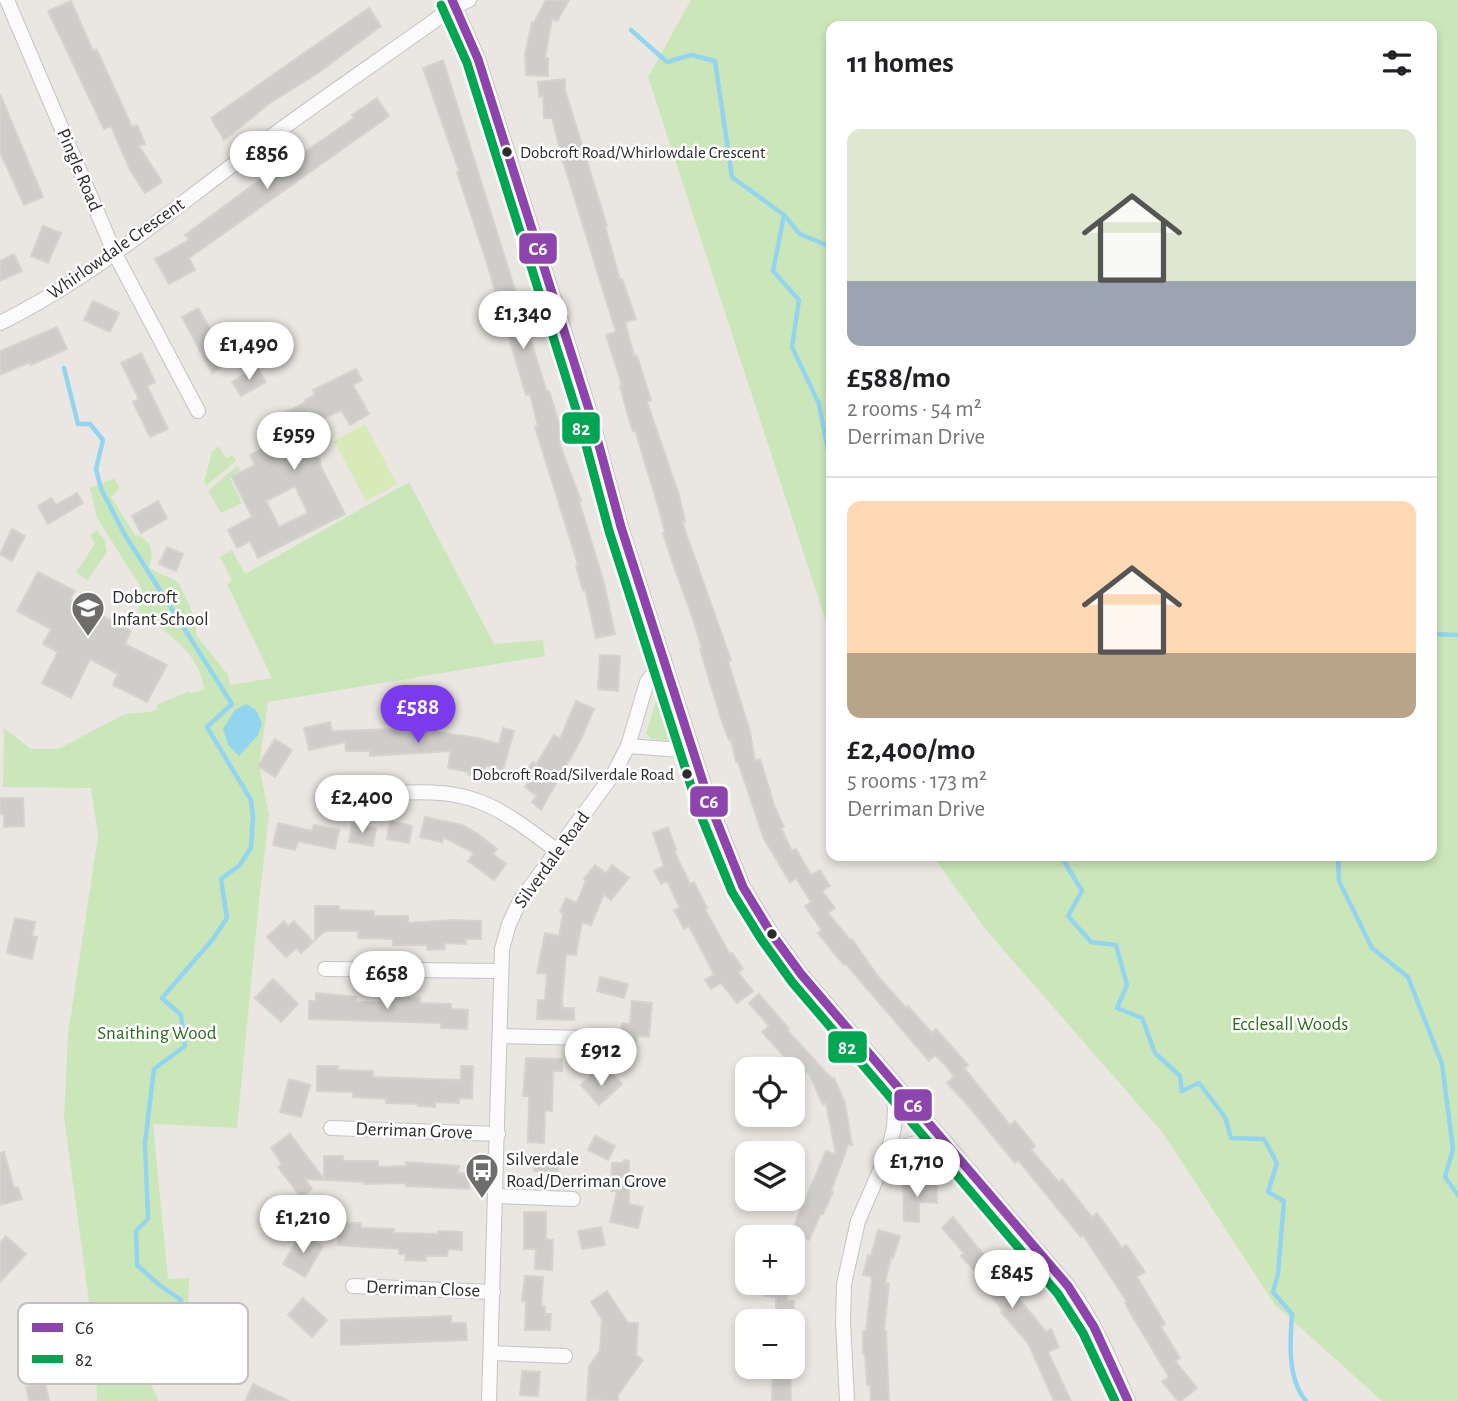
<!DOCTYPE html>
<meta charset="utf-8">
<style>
body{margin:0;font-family:"Alegreya Sans",sans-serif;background:#f6f6f6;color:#202124;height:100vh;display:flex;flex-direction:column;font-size:26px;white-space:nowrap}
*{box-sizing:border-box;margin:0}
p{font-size:23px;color:#757577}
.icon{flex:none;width:38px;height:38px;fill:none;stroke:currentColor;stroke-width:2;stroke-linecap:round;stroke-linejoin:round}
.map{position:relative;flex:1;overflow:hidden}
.sheet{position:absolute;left:826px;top:21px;width:611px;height:840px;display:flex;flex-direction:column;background:#fff;border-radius:14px;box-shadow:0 4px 10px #0003}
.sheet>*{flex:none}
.tools{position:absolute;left:735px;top:1057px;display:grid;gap:14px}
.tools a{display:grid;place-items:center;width:70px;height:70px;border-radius:14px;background:#fff;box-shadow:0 4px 10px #0003;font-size:35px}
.price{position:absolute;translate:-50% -60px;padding:0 16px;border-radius:24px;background:#fff;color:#222;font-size:23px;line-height:46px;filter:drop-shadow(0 2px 4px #0008)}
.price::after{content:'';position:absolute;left:50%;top:42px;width:21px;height:16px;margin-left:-10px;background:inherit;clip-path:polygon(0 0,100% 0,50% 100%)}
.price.active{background:#7c3aed;color:#fff}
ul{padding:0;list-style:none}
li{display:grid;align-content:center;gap:14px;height:371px;padding:0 21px}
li+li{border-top:2px solid #e0e0e0}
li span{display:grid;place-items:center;height:217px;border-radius:14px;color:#555}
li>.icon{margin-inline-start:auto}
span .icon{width:126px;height:126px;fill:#fffc;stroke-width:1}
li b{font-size:30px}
h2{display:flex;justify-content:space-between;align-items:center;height:84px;padding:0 21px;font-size:30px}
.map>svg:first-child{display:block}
.green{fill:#cbe7ba}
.pitch{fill:#d6ebb7}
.water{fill:#93d5ef}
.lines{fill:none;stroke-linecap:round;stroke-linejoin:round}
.stream{stroke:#93d5ef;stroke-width:4.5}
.building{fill:#cfcdc9;stroke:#d5d3ce;stroke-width:2;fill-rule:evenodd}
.minor-casing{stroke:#c4c3c3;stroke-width:16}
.minor{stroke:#fcfbfb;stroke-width:14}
.bus-1-casing{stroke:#fff;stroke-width:14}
.bus-2-casing{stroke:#fff;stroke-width:14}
.bus-1{stroke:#8e44ad;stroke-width:9}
.bus-2{stroke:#00a651;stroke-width:9}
.bus-dot{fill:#2c2c2c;stroke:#fff;stroke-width:2.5}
.labels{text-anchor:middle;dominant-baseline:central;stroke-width:5;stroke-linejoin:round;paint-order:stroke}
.bus-label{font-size:17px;fill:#2c2c2c;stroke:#fff;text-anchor:start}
.street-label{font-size:19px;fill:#2c2c2c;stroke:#fff}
.poi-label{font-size:19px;fill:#2c2c2c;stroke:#fff;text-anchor:start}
.park-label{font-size:19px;fill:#286e17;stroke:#fff}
.key{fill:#fff;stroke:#c0c0c0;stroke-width:2}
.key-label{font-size:19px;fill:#2c2c2c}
.line-badge{stroke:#fff;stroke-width:2.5}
.badge-label{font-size:19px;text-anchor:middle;font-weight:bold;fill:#fff}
</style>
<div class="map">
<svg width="1458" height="1401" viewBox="0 0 1458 1401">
<rect width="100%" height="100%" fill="#eae7e2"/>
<g class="green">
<path d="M691 0H1458V1401H1382L1275 1305 1163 1133 986 930 933 856H1432V26H831V637L648 77Z"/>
<path d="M219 446 226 458 233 455 236 461 207 485 204 482 212 452Z"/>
<path d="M237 466 241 471 230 478 242 503 221 513 208 491Z"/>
<path d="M114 478 120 488 111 497 135 535 142 537 150 545 152 555 149 568 178 582 192 611 197 636 228 675 230 685 272 678 227 584 232 581 220 557 232 550 245 574 409 482 494 644 543 640 545 656 268 702 259 766 269 815 259 902 237 1128 153 1124 168 1279 189 1278 187 1347 134 1351 159 1401H97L96 1353 64 1117 68 1034 98 836 91 788 3 787 4 728 31 749H58L125 714 149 712 157 709 156 705 189 691 191 694 204 689C200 652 165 632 138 611L142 589 97 518 90 488Z"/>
<path d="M97 530 105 541 107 552 87 580 76 572 95 544 90 536Z"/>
<path d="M663 697 668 699 678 725V736L673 741 651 739 646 733 656 701Z"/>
</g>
<path class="pitch" d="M365 424 397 484 366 501 334 441Z"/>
<path class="water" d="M246 704 256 710 262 723 258 735 239 756 228 745 223 729 235 710Z"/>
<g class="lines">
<g class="stream">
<path d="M631 30 667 62 691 55 715 61 732 177 784 215 773 271 799 300 792 347 819 404 829 456 831 458"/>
<path d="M784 215 800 234 831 247"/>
<path d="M64 368 78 424H90L103 440 96 469 101 489 125 535 232 704 207 727 251 800 253 817 251 848 239 866 221 879 227 918 213 939 162 998 181 1015 185 1046 154 1069 145 1143 148 1219 136 1231 137 1265 158 1284 181 1300 166 1344"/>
<path d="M1432 634 1458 635"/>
<path d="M1432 846 1434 847"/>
<path d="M1061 856 1082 891 1068 916 1091 942 1116 945 1127 985 1117 1008 1142 1018 1155 1053 1180 1076 1182 1091 1199 1083 1225 1117 1231 1138 1264 1139 1277 1163 1268 1192 1284 1201 1278 1274 1273 1292 1292 1314C1290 1340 1287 1379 1306 1401"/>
<path d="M1338 856 1339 881 1372 948 1408 977 1442 1064 1453 1149 1445 1177 1458 1195"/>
</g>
</g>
<g class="building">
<path d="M546 0H569L557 21 552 18 545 58H548V76L526 75 525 54 532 22H534Z"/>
<path d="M71 1 93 51 97 50 132 127 137 125 145 144 139 146 162 182 145 193 130 170 111 126 104 129 48 11Z"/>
<path d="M369 8 381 26 318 73 270 103 224 140 211 118Z"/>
<path d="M443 60 547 392 549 391 564 440 559 442 581 501H579L604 583 615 634 596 638 585 589 583 590 576 566 578 565 535 427 538 426 530 394 526 395 485 257 457 172 459 171 423 68Z"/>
<path d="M565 79V90L607 226H605L620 280 622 279 636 319 625 322 634 356H637L651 400 647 402 679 495 685 521 682 522 731 660 728 661 750 732 755 761 760 759 775 808 784 827 781 828 792 851 796 849 811 875 820 870 830 886 822 891 835 908 828 913 850 940 852 939 877 975 906 1008 908 1006 932 1033 936 1029 968 1065 964 1068 1010 1125 1015 1121 1020 1127 1035 1146 1031 1150 1059 1182 1062 1179 1092 1217 1097 1213 1122 1248 1126 1245 1135 1257 1145 1272 1137 1277 1165 1324 1161 1327 1180 1358 1175 1361 1197 1388 1181 1401H1178L1162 1382 1169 1377 1134 1319 1125 1303 1127 1302 1083 1235 1081 1237 1018 1160 1015 1163 965 1102 947 1083 954 1077 947 1067 935 1055 929 1061 846 964 844 965 830 948 818 933 822 930 805 906 811 902 796 878 790 882 764 839 738 762H736L731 739 729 740 722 722 700 649H702L694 622 673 564 663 533 665 532 658 506 635 430 633 431 628 416 620 386 622 385 606 335 616 332 562 158 552 118H544L543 95 539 97 538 82Z"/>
<path d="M0 94 43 197 24 205 0 152Z"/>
<path d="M377 98 389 116 189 258 195 270 169 284 155 259 189 240 185 235 284 162 286 165 354 118 352 115Z"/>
<path d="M43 226 61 233 48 263 31 256Z"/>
<path d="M14 254 22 271 0 281V261Z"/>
<path d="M93 301 119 313 110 332 84 320Z"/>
<path d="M198 308 229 362 212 373 182 317Z"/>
<path d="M57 327 67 349 31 365 30 362 0 375V351Z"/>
<path d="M141 353 155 382 147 386 168 429 150 437 133 402 139 399 121 363Z"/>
<path d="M257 367 266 382 241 396 232 382Z"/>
<path d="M356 369 362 380 353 385 369 414 350 425 341 410 307 427 317 447 311 450 320 460V465L345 514 258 558 250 541 237 548 228 530 252 517 232 477 255 465 250 455 273 443 263 424 306 402 305 400 315 395 313 390ZM295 486 308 513 279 527 266 501Z"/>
<path d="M77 493 83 503 48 524 38 506 51 498 56 505Z"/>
<path d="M158 501 167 518 141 533 132 516Z"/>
<path d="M12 529 25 536 12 561 0 554Z"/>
<path d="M167 547 183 554 176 571 159 564Z"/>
<path d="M38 572 75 591 70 599 131 631 125 644 167 665 147 702 113 685 118 674 90 659 71 698 42 683 58 652 43 644 51 629 17 611Z"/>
<path d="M600 655 620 656 618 691 598 689Z"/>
<path d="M576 701 594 709 580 741 541 810 532 802 537 796 525 787 531 779 524 774 533 762 536 765 554 735 560 739Z"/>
<path d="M424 720H436V732L478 738 499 744 503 728 514 731 503 770 486 765 482 778 468 774 469 772 448 768 451 751 370 756V751H346L345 742 309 750 304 728 330 722 332 731 399 729V731H424Z"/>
<path d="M275 739 292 750 275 777 258 766Z"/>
<path d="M0 798H23L24 826 4 827V814H0Z"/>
<path d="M425 817 462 825 478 834 497 849 493 854 506 864 494 880 468 861 474 853 443 837 442 842 420 837Z"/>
<path d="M390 821 412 826 409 843 387 839Z"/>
<path d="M278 823 312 831 314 825 339 830 335 849 298 841 295 850 273 845Z"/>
<path d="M352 824 376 828 373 846 349 842Z"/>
<path d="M668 827 676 850 674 851 690 884 694 882 707 908 705 909 730 955 732 953 743 969 738 972 753 991 737 1003 721 983 711 989 705 980 714 974 689 926 684 929 674 910 680 908 667 881 661 884 654 871 664 866 653 833Z"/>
<path d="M595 865 606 873 612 865 629 878 611 900 604 894 591 925 582 922 576 955 566 954 562 1000 563 1008H574V1020L537 1019 538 1000H545L547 974 537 973 545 933 559 936 563 913 560 912 566 898 577 903 586 881 584 879Z"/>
<path d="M315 906H339V910L374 911V916H408V923L452 920 481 921V939H466V944L444 943 445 949 427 950V945H393V939L358 938V931H325L315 940Z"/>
<path d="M15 918 35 922 32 936 37 937 32 959 7 953Z"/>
<path d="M284 921 288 926 294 921 313 942 301 953 296 948 286 957 267 937Z"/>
<path d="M600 977 628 984 624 998 597 991Z"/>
<path d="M273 979 298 1004 281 1022 255 998Z"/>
<path d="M316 993 356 997V1002H380V995H394V997L420 998V1003L451 1004V1009L468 1010 467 1029 441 1028V1023L309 1019V1001H316Z"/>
<path d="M759 994 789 1029 787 1030 832 1079 834 1078 845 1103 852 1145H848L831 1191 833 1192 823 1214 821 1213 809 1240 802 1237H789L826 1151 836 1155 826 1103 823 1105 808 1071 802 1076 762 1032 769 1026 749 1003Z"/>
<path d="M632 1001 652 1003 649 1037 637 1036 635 1055 607 1053 609 1040 620 1041 622 1023 630 1024Z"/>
<path d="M526 1058 562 1059V1071H553L552 1111 545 1110 544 1143 528 1142 529 1096H523Z"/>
<path d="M317 1066H338V1070L373 1071V1077L461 1080V1066H473L472 1099 459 1098V1103L435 1102V1107L418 1106V1104L386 1103V1099L353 1097V1092L317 1091Z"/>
<path d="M611 1073 622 1084 599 1105 581 1085 592 1075 604 1089 605 1079Z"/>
<path d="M289 1079 310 1085 301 1117 280 1112Z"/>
<path d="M290 1134 324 1179V1156H343V1161H378V1167L406 1166V1162L459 1166 458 1173 470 1174 469 1189 406 1186V1183L364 1184V1182L305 1179 312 1189 301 1197 278 1167 282 1164 271 1148Z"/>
<path d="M595 1136 615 1146 608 1160 588 1150Z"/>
<path d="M4 1152 14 1188 18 1187 22 1199 0 1205V1153Z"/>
<path d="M534 1154 559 1155 558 1171H534Z"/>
<path d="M624 1160 629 1161V1204L643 1207 638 1228 610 1222 617 1191H611L612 1163H623Z"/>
<path d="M903 1184H937V1203L919 1202V1222L904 1221Z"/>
<path d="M524 1212H546V1239L553 1240 552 1270 535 1269 536 1249H524Z"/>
<path d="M953 1217 1046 1332 1051 1329 1059 1347 1048 1352 1071 1401H1054L1028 1343 1001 1312 1003 1311 979 1280 981 1278 961 1256 964 1253 942 1228Z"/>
<path d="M338 1223H361V1228L394 1229 393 1233 438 1234V1231L462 1232V1250L448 1249 447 1256H426V1261L405 1260 406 1254H399V1249L338 1245Z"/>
<path d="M601 1227 605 1245 582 1249 578 1231Z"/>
<path d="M878 1230 900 1236 893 1258 891 1257 885 1283 889 1284 884 1331H886L889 1401H871L870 1385H867L865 1354H863V1331H866L872 1277 863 1275 868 1255 871 1256Z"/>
<path d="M301 1233 323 1246 305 1277 283 1264Z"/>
<path d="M6 1236 26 1254 0 1282V1243Z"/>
<path d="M525 1276 543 1277 541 1306H545V1314H551L550 1330H525L526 1301H522Z"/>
<path d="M766 1283H788L787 1301H794V1321H776V1297L765 1296Z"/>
<path d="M607 1291 628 1323H638L636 1355 643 1360 618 1395V1401L587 1400 589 1366 600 1351 602 1319 591 1302Z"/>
<path d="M303 1298 327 1320 312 1337 288 1315Z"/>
<path d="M451 1316V1323H466L467 1340 341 1345V1320Z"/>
<path d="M773 1367H790L791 1401H772Z"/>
<path d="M522 1371 540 1372 538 1396 520 1395Z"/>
<path d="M45 1383 49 1401H29L26 1387Z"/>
<path d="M253 1384 289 1401H245Z"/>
</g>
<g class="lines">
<defs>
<g id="minor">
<path d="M7 0 115 254 198 411"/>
<path d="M452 0 478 59 591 416 621 527 711 807 743 887 771 933 801 974 1068 1286C1094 1321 1111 1361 1128 1401"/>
<path d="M0 323C91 278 169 212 250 152 317 102 387 55 455 6L469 0"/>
<path d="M628 746 693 751"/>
<path d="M324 794C345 801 372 795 394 793 472 788 495 804 556 850"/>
<path d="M325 969 500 971"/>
<path d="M500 1036 588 1038"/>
<path d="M331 1128 498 1134"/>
<path d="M888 1152 931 1138 945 1142"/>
<path d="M496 1196 573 1199"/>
<path d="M353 1286 493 1292"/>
<path d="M492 1353 565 1356"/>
<path d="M489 1401 502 949 509 924 520 901 614 773 628 746 647 682 664 659"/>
<path d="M847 1401 843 1322 844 1284 858 1221 888 1152 894 1128 895 1107 889 1078"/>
</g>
</defs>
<use href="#minor" class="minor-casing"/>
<use href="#minor" class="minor"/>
<defs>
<path id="bus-1" d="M452 0 478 59 591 416 621 527 711 807 743 887 771 933 801 974 1068 1286 1094 1327 1128 1401"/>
<path id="bus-2" d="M441 5 467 63 579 419 609 531 699 811 732 892 761 939 792 982 1058 1294 1083 1333 1115 1401"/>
</defs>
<use href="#bus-1" class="bus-1-casing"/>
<use href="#bus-2" class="bus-2-casing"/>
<use href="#bus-1" class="bus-1"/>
<use href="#bus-2" class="bus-2"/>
</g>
<defs>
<symbol id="school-pin" viewBox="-11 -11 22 30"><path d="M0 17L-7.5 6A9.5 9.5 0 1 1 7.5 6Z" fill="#6e6d6c" stroke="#fff"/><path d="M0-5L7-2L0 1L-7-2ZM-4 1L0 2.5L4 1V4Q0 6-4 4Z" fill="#fff"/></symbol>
<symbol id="bus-pin" viewBox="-11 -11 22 30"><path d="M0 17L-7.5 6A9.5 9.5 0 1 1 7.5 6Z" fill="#6e6d6c" stroke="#fff"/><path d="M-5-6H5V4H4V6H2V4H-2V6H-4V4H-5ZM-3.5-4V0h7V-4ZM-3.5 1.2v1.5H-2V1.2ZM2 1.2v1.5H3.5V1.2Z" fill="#fff"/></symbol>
</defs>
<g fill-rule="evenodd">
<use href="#school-pin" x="69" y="589" width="38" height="52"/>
<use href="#bus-pin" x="463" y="1151" width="38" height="52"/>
</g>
<g class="bus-dot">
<circle cx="507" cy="152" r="6"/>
<circle cx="687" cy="774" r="6"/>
<circle cx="772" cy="934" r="6"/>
</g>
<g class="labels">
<g class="bus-label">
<text x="520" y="152">Dobcroft Road/Whirlowdale Crescent</text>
<text x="674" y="774" text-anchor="end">Dobcroft Road/Silverdale Road</text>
</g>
<g class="street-label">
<text transform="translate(79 170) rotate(67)">Pingle Road</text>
<text transform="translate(116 249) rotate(-35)">Whirlowdale Crescent</text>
<text transform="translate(552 860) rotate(-54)">Silverdale Road</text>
<text transform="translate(414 1131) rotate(2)">Derriman Grove</text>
<text transform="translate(423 1289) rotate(2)">Derriman Close</text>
</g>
<g class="poi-label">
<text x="112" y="597">Dobcroft<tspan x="112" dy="22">Infant School</tspan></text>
<text x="506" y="1159">Silverdale<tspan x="506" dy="22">Road/Derriman Grove</tspan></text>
</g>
<g class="park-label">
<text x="1290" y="1024">Ecclesall Woods</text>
<text x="157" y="1033">Snaithing Wood</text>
</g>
</g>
<rect x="18" y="1303" width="230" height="81" rx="10" class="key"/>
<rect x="32" y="1323" width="31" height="9" fill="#8e44ad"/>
<rect x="32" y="1355" width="31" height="8" fill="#00a651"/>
<g class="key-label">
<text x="75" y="1334">C6</text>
<text x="75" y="1366">82</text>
</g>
<g class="line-badge">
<rect x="518" y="232" width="40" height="33" rx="7" fill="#8e44ad"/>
<rect x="561" y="411" width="40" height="34" rx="7" fill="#00a651"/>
<rect x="689" y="785" width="40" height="33" rx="7" fill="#8e44ad"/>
<rect x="827" y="1030" width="41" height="34" rx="7" fill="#00a651"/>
<rect x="893" y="1088" width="40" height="34" rx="7" fill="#8e44ad"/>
</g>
<g class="badge-label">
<text x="538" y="255">C6</text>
<text x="581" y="435">82</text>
<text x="709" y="808">C6</text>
<text x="847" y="1054">82</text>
<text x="913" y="1112">C6</text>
</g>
</svg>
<div class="tools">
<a><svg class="icon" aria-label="locate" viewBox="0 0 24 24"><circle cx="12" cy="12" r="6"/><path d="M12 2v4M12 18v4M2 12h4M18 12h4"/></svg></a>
<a><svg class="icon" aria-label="layers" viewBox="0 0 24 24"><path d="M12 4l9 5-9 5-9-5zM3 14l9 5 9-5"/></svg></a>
<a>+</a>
<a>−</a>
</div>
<b class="price" style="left:267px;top:191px">£856</b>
<b class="price" style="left:523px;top:351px">£1,340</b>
<b class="price" style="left:249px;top:382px">£1,490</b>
<b class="price" style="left:294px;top:472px">£959</b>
<b class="price active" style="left:418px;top:745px">£588</b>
<b class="price" style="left:362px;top:835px">£2,400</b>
<b class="price" style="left:387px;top:1011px">£658</b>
<b class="price" style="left:601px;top:1088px">£912</b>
<b class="price" style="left:917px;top:1199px">£1,710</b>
<b class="price" style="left:303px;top:1255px">£1,210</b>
<b class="price" style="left:1012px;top:1310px">£845</b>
<section class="sheet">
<h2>11 homes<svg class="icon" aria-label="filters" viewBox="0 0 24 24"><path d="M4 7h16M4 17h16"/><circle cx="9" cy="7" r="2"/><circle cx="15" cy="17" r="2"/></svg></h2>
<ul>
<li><span style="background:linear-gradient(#dfe7d0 70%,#9aa5b1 0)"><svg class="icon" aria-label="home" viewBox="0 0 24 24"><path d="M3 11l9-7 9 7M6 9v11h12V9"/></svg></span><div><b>£588/mo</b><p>2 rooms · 54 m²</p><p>Derriman Drive</p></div></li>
<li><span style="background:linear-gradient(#ffd9b3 70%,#b9a48a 0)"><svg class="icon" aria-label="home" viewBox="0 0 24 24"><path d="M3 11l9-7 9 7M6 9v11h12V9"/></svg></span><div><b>£2,400/mo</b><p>5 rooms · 173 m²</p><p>Derriman Drive</p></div></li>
</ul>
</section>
</div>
